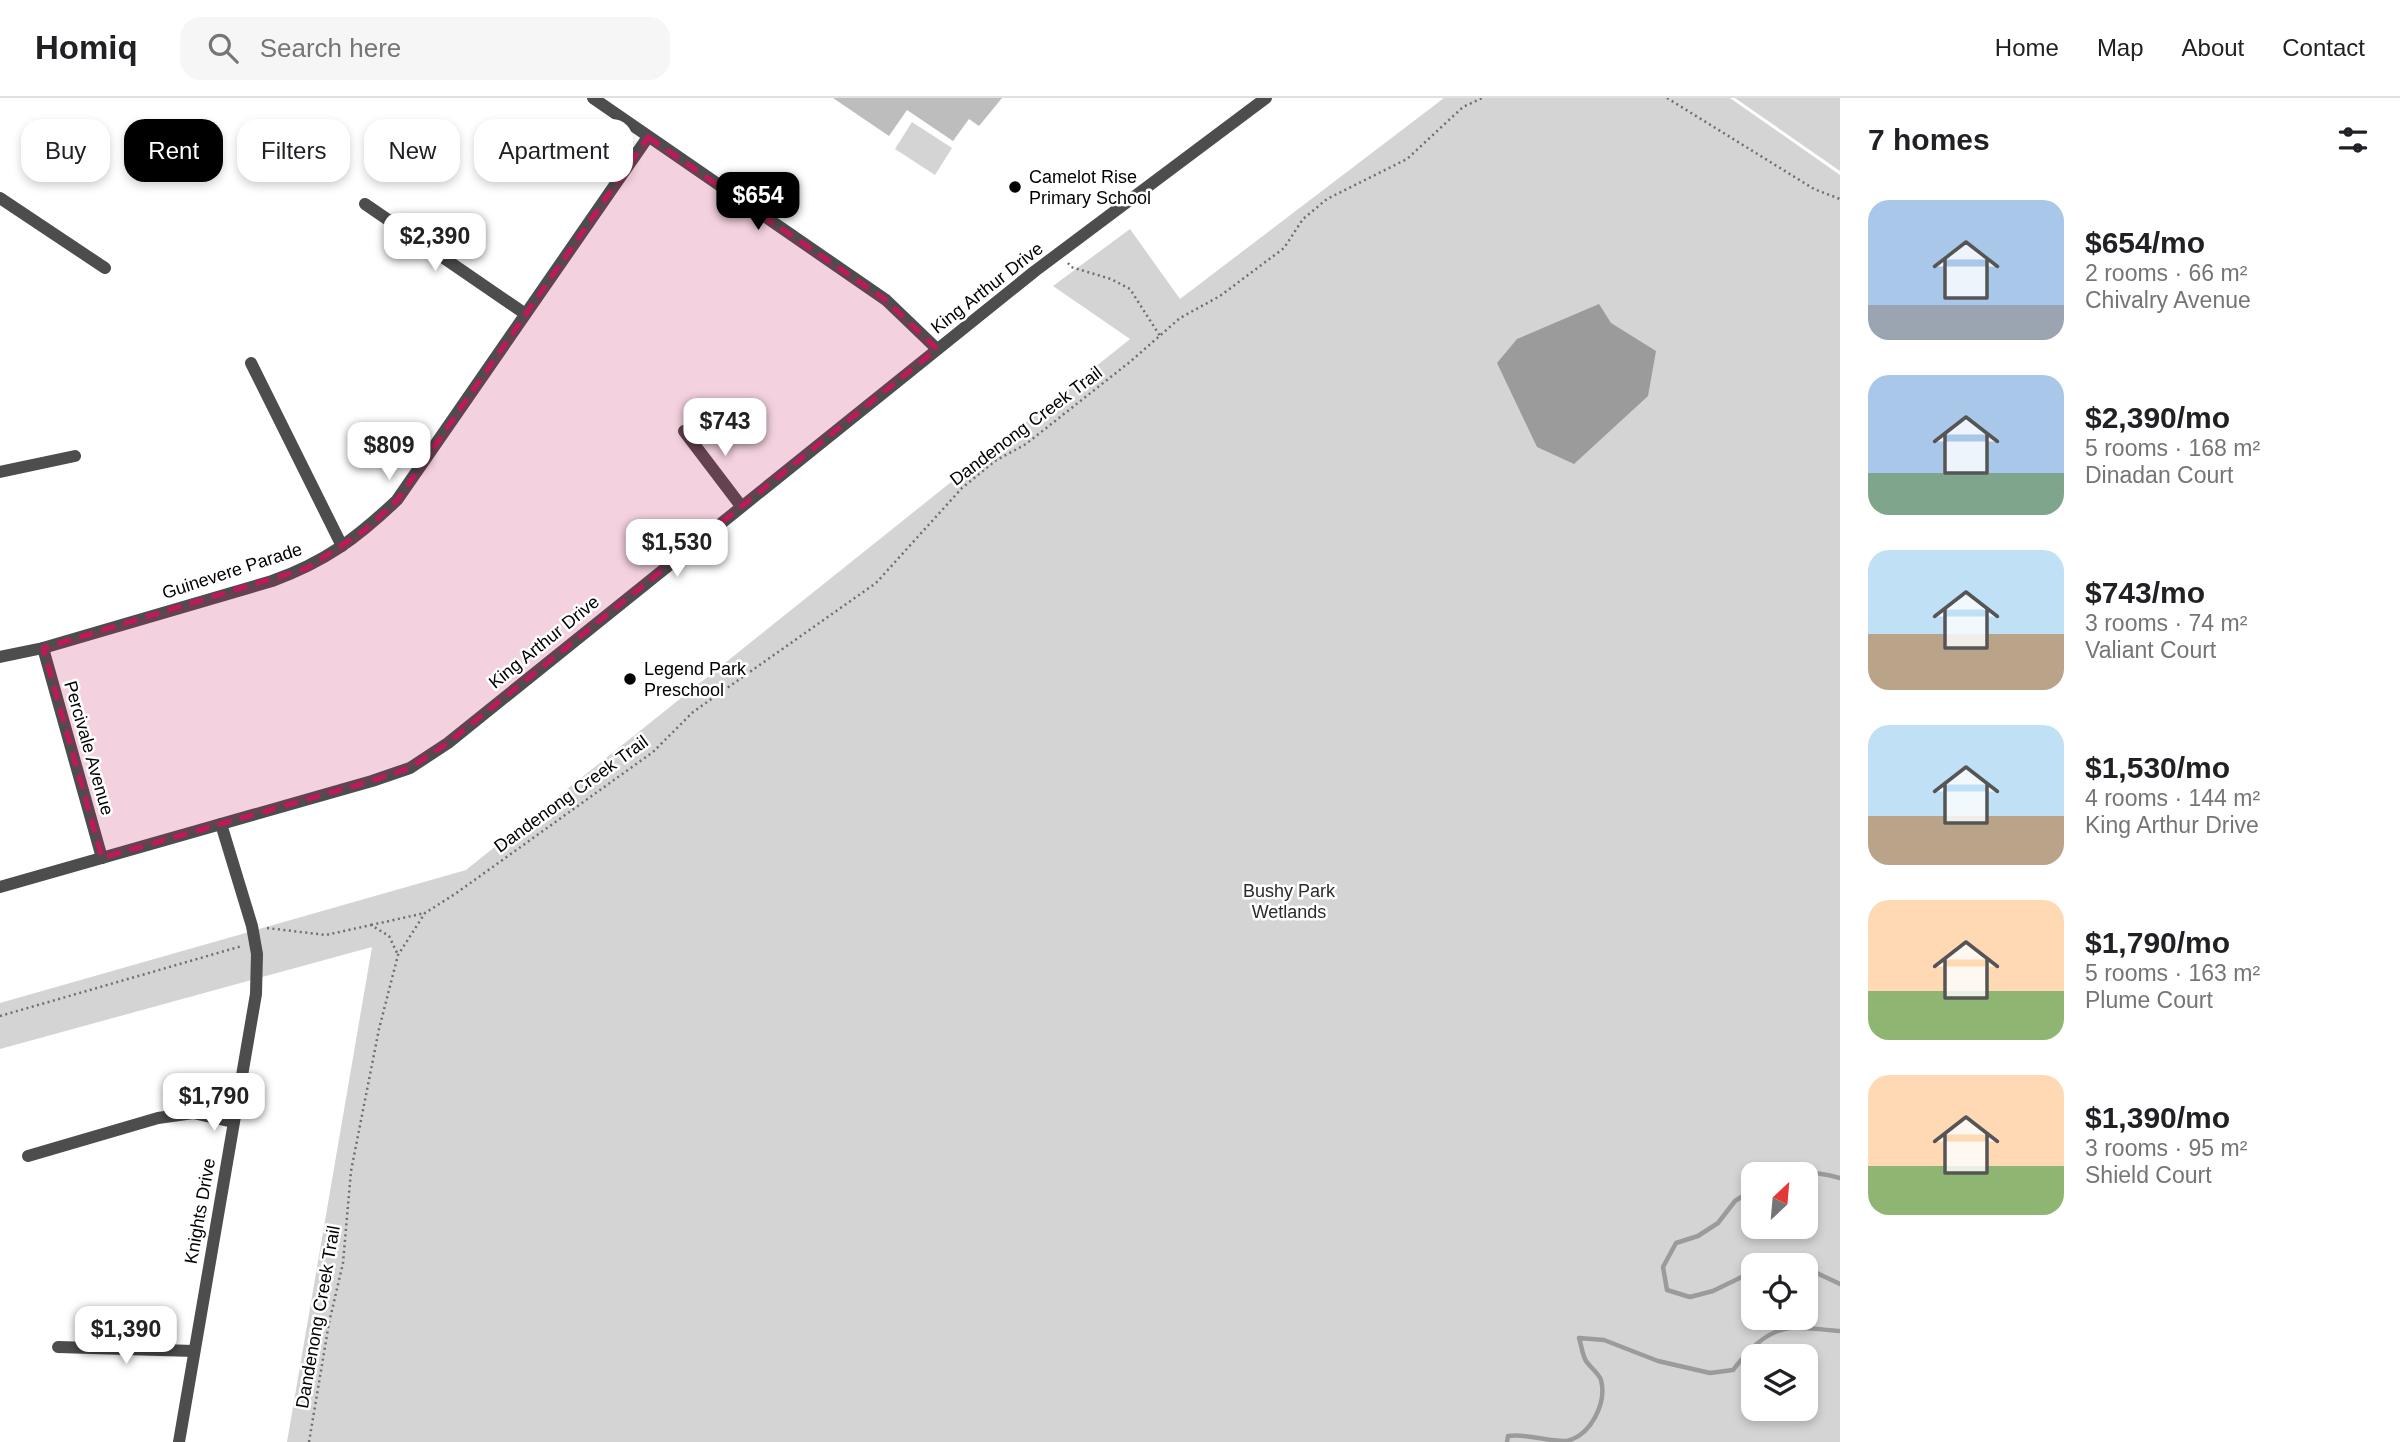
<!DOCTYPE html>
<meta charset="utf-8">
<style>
body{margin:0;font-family:Helvetica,sans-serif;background:#f6f6f6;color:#202124;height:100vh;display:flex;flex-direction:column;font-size:26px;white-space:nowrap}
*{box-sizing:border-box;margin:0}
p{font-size:23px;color:#757577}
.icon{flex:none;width:38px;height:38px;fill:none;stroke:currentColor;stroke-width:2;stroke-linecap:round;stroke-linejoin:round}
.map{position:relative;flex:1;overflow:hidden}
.sheet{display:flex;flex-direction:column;background:#fff;width:560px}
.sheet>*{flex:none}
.banner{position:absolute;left:21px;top:21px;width:665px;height:63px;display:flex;gap:14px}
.needle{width:46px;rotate:26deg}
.tools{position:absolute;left:1741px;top:1064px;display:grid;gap:14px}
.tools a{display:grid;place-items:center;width:77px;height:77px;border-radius:14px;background:#fff;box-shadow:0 4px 10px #0003;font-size:35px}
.price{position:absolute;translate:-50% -60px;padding:0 16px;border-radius:14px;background:#fff;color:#222;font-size:23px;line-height:46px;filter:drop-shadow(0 2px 4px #0008)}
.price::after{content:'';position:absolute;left:50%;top:42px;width:21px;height:16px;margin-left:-10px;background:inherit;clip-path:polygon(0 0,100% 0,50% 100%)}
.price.selected{background:#000;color:#fff}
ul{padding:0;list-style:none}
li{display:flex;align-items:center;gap:21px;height:175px;padding:0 28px}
li span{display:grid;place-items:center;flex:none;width:196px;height:140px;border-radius:21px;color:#555}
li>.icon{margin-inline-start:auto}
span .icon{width:84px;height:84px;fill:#fffc;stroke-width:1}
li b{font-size:30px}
h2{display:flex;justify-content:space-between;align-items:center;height:84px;padding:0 28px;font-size:30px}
.pill{padding:0 24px;border-radius:21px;background:#fff;box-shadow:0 4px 10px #0003;font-size:24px;line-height:63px}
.pill.selected{background:#000;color:#fff}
header{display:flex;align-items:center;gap:42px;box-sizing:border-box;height:98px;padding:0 35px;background:#fff;border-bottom:2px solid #e0e0e0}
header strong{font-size:33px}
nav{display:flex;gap:38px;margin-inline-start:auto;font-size:24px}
.search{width:490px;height:63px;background:#f6f6f6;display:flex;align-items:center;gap:18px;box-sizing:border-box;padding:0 24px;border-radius:21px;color:#757577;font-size:26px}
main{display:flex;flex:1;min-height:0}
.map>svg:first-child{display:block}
.green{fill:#d4d4d4;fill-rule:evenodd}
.water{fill:#9b9b9b}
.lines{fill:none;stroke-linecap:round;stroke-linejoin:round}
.stream{stroke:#9b9b9b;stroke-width:4.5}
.building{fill:#bdbdbd}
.path{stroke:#6f6f6f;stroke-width:2.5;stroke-dasharray:2 3.5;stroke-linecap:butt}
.minor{stroke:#4d4d4d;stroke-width:12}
.marked{fill:#c2185b;fill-opacity:0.2;stroke:#c2185b;stroke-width:5;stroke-dasharray:14 9;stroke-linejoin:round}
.poi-dot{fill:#000;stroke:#fff;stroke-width:2.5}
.labels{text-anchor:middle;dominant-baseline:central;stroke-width:5;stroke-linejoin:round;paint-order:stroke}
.poi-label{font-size:18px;fill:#000;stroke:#fff;text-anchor:start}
.street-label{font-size:18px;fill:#000;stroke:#fff}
.park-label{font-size:18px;fill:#2b2b2b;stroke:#fff}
</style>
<header>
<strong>Homiq</strong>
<div class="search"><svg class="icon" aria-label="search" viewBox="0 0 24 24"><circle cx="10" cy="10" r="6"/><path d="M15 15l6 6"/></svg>Search here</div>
<nav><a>Home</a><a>Map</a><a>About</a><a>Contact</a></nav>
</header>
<main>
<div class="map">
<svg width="1840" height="1344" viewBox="0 0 1840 1344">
<rect width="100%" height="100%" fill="#fff"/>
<g class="green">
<path d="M1444 0H1730L1840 77V1344H287L372 849 0 951V905L466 772 1130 241 1053 188 1130 131 1180 201ZM1754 1076H1806V1129H1754ZM1754 1167H1806V1220H1754ZM1754 1258H1806V1311H1754Z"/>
<path d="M1735 0H1840V73Z"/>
<path d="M912 24 952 50 935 77 895 51Z"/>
</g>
<path class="water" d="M1599 206 1611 225 1656 253 1648 298 1574 366 1537 349 1497 265 1517 241Z"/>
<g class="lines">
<g class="stream">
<path d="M1779 1076C1800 1073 1819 1074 1840 1080"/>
<path d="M1754 1091 1735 1103 1718 1125 1698 1138 1676 1145 1663 1169 1667 1192 1690 1199 1713 1193 1754 1173"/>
<path d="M1806 1170 1840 1186"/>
<path d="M1507 1344 1508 1338C1528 1335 1547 1344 1567 1343 1591 1337 1607 1305 1601 1282 1598 1274 1588 1268 1585 1261 1582 1254 1581 1246 1579 1240L1604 1242 1658 1263 1710 1275 1733 1272C1747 1254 1765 1233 1790 1230 1806 1229 1824 1232 1840 1233"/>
</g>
</g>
<path class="building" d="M833 0H1002L979 28 969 21 953 43 907 12 889 38Z"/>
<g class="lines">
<g class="path">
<path d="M1667 0 1814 91 1840 101"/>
<path d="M1068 165 1071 169 1111 181 1130 191 1160 238"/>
<path d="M371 827 425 815"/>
<path d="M267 830 326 837 371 827 389 838 398 857"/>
<path d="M0 918 242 848"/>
<path d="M309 1344 329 1225 343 1165 351 1073 379 931 398 857 425 815 455 796 653 654 693 614 876 485 962 390 995 363 1026 346 1131 263 1180 220 1220 198 1284 150 1303 121 1327 101 1407 61 1463 9 1482 0"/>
</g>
<g class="minor">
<path d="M593 0 886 202 937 251"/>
<path d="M0 100 105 170"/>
<path d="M365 106 524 215"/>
<path d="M251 265 342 448"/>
<path d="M684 333 741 408"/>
<path d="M0 374 75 358"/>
<path d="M43 550 102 760"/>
<path d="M0 559 43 550 272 483C325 464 357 440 397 402L648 39"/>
<path d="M0 789 372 683 410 670 448 645 1035 173 1266 0"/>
<path d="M28 1058 158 1020 193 1015 233 1024"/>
<path d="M58 1249 194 1253"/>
<path d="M179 1344 256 896 257 856 252 828 221 726"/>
</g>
</g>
<path class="marked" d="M648 39 886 202 937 251 448 645 410 670 372 683 102 760 43 550 307 470 366 431 397 402Z"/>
<g class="poi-dot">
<circle cx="1015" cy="89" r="7"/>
<circle cx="630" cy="581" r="7"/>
</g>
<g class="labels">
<g class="poi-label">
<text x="1029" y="79">Camelot Rise<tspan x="1029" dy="21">Primary School</tspan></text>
<text x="644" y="571">Legend Park<tspan x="644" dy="21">Preschool</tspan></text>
</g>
<g class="street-label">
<text transform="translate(987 190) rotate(-38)">King Arthur Drive</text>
<text transform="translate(1026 328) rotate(-37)">Dandenong Creek Trail</text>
<text transform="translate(232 473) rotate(-18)">Guinevere Parade</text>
<text transform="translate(544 544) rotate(-39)">King Arthur Drive</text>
<text transform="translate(89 650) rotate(74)">Percivale Avenue</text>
<text transform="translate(571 696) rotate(-36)">Dandenong Creek Trail</text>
<text transform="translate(200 1113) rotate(-80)">Knights Drive</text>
<text transform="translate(318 1219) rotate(-80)">Dandenong Creek Trail</text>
</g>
<g class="park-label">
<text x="1289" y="793">Bushy Park<tspan x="1289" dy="21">Wetlands</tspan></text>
</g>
</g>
</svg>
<div class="tools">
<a><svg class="needle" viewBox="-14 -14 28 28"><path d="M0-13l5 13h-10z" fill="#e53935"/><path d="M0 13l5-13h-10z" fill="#757577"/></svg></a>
<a><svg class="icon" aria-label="locate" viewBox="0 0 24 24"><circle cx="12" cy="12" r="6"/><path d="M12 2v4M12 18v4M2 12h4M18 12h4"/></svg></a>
<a><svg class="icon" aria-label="layers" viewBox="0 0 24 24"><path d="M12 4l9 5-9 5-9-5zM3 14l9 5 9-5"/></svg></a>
</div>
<b class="price selected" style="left:758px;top:134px">$654</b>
<b class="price" style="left:435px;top:175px">$2,390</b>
<b class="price" style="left:725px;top:360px">$743</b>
<b class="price" style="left:389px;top:384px">$809</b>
<b class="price" style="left:677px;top:481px">$1,530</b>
<b class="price" style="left:214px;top:1035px">$1,790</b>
<b class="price" style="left:126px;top:1268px">$1,390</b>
<div class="banner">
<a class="pill">Buy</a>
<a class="pill selected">Rent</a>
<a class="pill">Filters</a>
<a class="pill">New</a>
<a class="pill">Apartment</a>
</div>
</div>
<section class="sheet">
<h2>7 homes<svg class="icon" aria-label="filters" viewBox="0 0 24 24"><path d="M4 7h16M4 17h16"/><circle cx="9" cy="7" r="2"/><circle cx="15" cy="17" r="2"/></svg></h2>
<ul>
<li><span style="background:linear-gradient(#a9c7e8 75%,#9aa5b1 0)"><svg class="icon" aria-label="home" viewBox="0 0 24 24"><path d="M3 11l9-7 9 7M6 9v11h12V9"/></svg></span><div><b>$654/mo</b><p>2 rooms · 66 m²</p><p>Chivalry Avenue</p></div></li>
<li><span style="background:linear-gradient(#a9c7e8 70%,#7fa58c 0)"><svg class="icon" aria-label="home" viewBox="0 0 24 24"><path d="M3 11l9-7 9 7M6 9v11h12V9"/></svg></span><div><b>$2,390/mo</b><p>5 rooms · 168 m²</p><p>Dinadan Court</p></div></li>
<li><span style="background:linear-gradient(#bfe0f5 60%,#b9a48a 0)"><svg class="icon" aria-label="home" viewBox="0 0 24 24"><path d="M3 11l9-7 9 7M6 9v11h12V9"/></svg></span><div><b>$743/mo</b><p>3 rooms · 74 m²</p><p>Valiant Court</p></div></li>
<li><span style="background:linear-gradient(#bfe0f5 65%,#b9a48a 0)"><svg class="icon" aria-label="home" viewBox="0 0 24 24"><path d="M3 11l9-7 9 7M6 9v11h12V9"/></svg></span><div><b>$1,530/mo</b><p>4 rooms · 144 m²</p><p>King Arthur Drive</p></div></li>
<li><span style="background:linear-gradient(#ffd9b3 65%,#8fb573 0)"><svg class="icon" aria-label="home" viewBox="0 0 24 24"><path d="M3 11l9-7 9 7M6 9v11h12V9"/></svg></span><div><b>$1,790/mo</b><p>5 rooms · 163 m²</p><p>Plume Court</p></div></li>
<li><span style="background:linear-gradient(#ffd9b3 65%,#8fb573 0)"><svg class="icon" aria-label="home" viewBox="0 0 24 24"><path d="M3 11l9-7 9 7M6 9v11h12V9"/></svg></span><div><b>$1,390/mo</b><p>3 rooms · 95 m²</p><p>Shield Court</p></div></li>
</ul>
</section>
</main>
